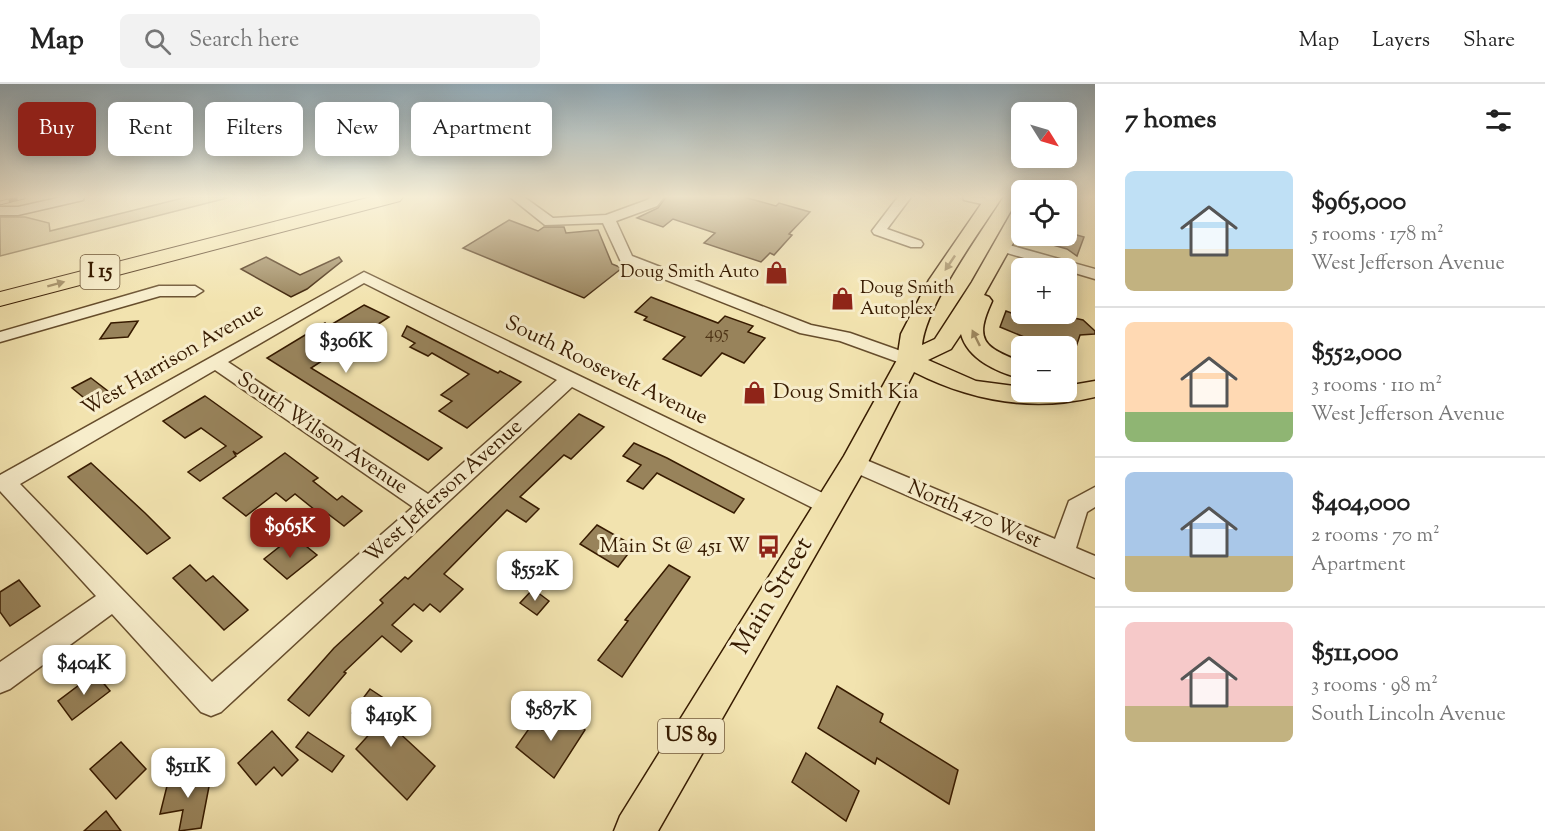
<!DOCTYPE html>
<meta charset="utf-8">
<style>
body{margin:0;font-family:"Sorts Mill Goudy",serif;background:#f2f2f2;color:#222;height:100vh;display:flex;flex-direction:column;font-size:22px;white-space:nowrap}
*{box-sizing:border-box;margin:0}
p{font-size:20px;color:#767676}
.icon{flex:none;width:33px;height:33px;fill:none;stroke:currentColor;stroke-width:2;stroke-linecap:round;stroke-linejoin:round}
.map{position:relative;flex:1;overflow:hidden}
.details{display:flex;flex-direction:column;background:#fff;width:450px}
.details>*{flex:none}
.hud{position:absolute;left:18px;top:18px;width:570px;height:54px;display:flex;gap:12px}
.needle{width:39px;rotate:127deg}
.controls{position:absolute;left:1011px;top:18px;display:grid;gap:12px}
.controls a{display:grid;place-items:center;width:66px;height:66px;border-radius:9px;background:#fff;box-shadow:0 3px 15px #0003;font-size:30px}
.price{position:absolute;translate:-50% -51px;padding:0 14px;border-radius:12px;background:#fff;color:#222;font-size:20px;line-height:39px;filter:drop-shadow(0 2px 3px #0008)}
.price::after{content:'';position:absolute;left:50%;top:36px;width:18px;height:14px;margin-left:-9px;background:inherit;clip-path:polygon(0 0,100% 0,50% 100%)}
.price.selected{background:#8f2418;color:#fff}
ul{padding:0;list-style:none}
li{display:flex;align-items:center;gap:18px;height:150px;padding:0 30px}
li+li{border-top:2px solid #e0e0e0}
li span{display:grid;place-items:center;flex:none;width:168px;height:120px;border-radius:9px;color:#555}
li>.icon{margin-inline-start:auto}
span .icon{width:72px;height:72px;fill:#fffc;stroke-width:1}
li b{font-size:26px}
h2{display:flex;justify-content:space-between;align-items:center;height:72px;padding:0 30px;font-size:26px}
.tag{padding:0 21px;border-radius:9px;background:#fff;box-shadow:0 3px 15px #0003;font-size:21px;line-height:54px}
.tag.selected{background:#8f2418;color:#fff}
header{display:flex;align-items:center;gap:36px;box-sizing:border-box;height:84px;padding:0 30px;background:#fff;border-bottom:2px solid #e0e0e0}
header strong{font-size:28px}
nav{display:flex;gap:33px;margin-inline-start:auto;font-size:21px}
.search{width:420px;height:54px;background:#f2f2f2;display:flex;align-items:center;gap:15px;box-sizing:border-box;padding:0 21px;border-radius:9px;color:#767676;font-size:22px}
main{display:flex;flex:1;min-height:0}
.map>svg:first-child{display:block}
.green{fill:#d2c191;stroke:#846e48;stroke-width:1.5}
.building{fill:#98835b;stroke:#371b00;stroke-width:1.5}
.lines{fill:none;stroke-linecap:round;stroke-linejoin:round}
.minor-casing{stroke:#664d2c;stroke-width:3}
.major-casing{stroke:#371b00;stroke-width:3}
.highway-casing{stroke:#371b00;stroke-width:2}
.minor{fill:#f7edcb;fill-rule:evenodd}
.major{fill:#f2e3af;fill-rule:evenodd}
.highway{fill:#f2e3af;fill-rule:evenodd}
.rail-casing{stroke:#371b00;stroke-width:4.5}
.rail{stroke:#f7edcb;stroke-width:3;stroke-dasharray:9;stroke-linecap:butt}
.oneway{fill:#9e8960}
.labels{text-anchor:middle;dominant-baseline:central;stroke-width:6;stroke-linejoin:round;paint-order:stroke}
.far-poi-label{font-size:18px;fill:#371b00;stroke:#f7edcb;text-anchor:end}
.number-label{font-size:18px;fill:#4f3517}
.shield{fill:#f7edcb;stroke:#715a3d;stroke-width:1.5}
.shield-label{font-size:20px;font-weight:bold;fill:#371b00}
.street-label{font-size:21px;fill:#371b00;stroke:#f7edcb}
.poi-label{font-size:21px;fill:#371b00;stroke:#f7edcb;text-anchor:start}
.near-street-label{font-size:26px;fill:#371b00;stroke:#f7edcb}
</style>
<header>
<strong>Map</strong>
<div class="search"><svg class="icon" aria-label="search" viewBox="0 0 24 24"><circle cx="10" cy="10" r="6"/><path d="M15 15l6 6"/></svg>Search here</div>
<nav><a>Map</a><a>Layers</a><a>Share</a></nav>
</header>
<main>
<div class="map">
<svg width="1095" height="747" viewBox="0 0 1095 747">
<rect width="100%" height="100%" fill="#f2e3af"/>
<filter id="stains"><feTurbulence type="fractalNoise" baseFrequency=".00333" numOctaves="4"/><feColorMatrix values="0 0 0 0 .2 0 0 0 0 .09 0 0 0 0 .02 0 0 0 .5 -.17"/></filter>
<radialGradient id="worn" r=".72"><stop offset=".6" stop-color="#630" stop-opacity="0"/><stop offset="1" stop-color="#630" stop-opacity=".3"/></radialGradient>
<path class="green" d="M187 113H231L0 172V133H25L49 139 50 147Z"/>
<g class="building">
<path d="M666 113H744L776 122 779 119 810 128 789 150 792 151 774 171 770 169 761 178 704 159 715 149 673 135 663 143 637 134 658 124Z"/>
<path d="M509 136 538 147 544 143H564L566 149 598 146 612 180 622 184 584 214 463 164Z"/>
<path d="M1066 148 1084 153 1077 172 1067 165 1035 156V152H1066Z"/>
<path d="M266 173 300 191 339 173 342 177 307 205 291 213 241 185Z"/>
<path d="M651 213 718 239 725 232 753 242 748 248 765 254 744 279 722 269 701 292 663 275 685 253 644 236 647 233 635 228Z"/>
<path d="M364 221 389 233 311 284 442 364 428 376 267 274 325 239 329 242Z"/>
<path d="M1006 227 1014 230H1056L1083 236 1095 247V250L1080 251 1075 266 1066 262H1044L1023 255 1024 253 1000 243Z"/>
<path d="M138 237 128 253 100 255 111 239Z"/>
<path d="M407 242 498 289 500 287 521 298 467 344 439 327 452 317 441 311 469 290 432 269 428 272 410 263 415 259 402 252Z"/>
<path d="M91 294 113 311 94 322 72 304Z"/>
<path d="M205 312 262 353 237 370 233 367 236 372 200 397 188 388 226 362 201 344 185 354 163 337Z"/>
<path d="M579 330 604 343 571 375 564 371 520 413 539 425 526 438 507 426 444 490 463 505 440 528 430 520 423 527 414 520 392 541 412 557 401 568 382 552 344 588 346 589 309 632 288 616 334 564 383 519 380 516 405 493 408 495Z"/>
<path d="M634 359 667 374 744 415 734 429 657 389 643 405 627 397 641 381 623 372Z"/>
<path d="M285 369 318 394 313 397 337 416 342 412 362 427 344 442 324 427 320 430 295 410 286 417 276 409 246 432 223 414Z"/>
<path d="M91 379 145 429 170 454 147 470 68 393Z"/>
<path d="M597 441 634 462 618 483 580 460Z"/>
<path d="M301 458 317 471 287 495 264 475 283 460 290 466Z"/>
<path d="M190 481 206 497 213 492 248 526 224 546 173 494Z"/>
<path d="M669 481 690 493 622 593 598 576 628 537 625 536Z"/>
<path d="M19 496 40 522 10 542 0 528V508Z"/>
<path d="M533 505 549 517 537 531 520 519Z"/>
<path d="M95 589 110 607 72 636 58 617Z"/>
<path d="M837 602 883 630 880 638 958 686 949 720 877 674 875 680 818 644Z"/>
<path d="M370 605 391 619 381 632 435 682 407 716 356 665 375 644 352 629Z"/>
<path d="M557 625 585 646 554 694 516 663 533 639 542 646Z"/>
<path d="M272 647 298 676 282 692 274 683 256 701 238 679Z"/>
<path d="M308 648 344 672 332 688 296 663Z"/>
<path d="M121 658 146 685 116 715 90 685Z"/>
<path d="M806 669 859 707 846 737 792 698Z"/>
<path d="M212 687 201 744 179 747 183 726 160 730 169 694Z"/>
<path d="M106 727 121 747H84Z"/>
</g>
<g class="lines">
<defs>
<g id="minor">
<path d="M62 113H84L83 116 18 131H0V123H18Z"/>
<path d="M510 113H524L553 134 606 131 647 116 651 113H664L657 122 616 137 632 172 811 241 850 249 915 272 918 276 915 280 909 282 840 257 800 249 621 178 603 139 545 141Z"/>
<path d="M898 113H911L887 145 921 157 923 160 921 163H911L874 150 872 147Z"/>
<path d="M963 113 996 115 998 118 991 122 964 116Z"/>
<path d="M1002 159 1095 185V195L997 166 995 163Z"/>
<path d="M364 188 835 415 838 421 835 427 827 430 819 427 572 303 221 628 211 632 201 628 112 530 10 605 0 609V578L96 512 0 407V391ZM364 199 557 296 428 410 228 278ZM215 286 413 423 212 598 20 400Z"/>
<path d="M159 202H195L203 207 195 212H160L0 258V248Z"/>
<path d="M854 371 1055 455 1069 417 1095 403V423L1087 428 1076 464 1095 472V494L847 385 843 379 847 373Z"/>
</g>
<path id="major" d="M986 113H1002C979 149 926 221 922 261L935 255 972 198 1013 126 1022 121V143L984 211 989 213 992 217C974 256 983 263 1022 278V295C998 288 968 276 961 250L951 265 928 276 976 297 1022 303V308H1066V302L1095 297V313C1033 328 971 317 914 288L864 386 658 747H614L620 732 844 372 897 276 901 250 929 196Z"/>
<path id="highway" d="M371 113H403L400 117 0 222V208Z"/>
</defs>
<use href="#minor" class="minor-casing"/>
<use href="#major" class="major-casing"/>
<use href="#highway" class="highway-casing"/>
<use href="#minor" class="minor"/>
<use href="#major" class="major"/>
<use href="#highway" class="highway"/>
<defs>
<path id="rail" d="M0 119 24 113"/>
</defs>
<use href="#rail" class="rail-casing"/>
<use href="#rail" class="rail"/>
</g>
<defs><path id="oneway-solid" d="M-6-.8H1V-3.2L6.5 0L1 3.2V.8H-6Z" transform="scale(1.5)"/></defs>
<g class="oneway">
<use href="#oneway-solid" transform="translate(950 179) rotate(124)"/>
<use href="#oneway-solid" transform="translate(56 200) rotate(-15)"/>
<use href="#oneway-solid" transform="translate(976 254) rotate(-116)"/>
</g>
<linearGradient id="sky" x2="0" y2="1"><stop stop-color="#92acba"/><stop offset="0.52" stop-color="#f9f2db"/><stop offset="1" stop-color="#f9f2db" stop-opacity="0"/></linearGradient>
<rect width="1095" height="217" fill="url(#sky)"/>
<defs>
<symbol id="shop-bare" viewBox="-9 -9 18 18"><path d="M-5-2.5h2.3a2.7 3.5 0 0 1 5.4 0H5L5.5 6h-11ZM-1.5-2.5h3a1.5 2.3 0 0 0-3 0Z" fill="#8f2418" stroke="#f7edcb" stroke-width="2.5" paint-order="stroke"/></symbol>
<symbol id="bus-bare" viewBox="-9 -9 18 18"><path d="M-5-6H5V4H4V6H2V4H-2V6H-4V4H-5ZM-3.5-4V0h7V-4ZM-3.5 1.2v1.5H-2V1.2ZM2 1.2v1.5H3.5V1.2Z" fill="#8f2418" stroke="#f7edcb" stroke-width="2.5" paint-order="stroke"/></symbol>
</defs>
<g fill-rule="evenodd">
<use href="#shop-bare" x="760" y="172" width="33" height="33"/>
<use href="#shop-bare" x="826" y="198" width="33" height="33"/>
<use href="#shop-bare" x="738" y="292" width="33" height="33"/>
<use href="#bus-bare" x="752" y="446" width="33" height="33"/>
</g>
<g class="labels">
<g class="far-poi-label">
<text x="759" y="189">Doug Smith Auto</text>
<text x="860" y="205" text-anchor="start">Doug Smith<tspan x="860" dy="21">Autoplex</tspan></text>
</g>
<g class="number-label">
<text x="717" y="250">495</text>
</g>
<g class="shield">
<rect x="80.5" y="171" width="39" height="34" rx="4.5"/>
<rect x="658" y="635" width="66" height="34" rx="4.5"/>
</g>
<g class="shield-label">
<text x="100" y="188">I 15</text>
<text x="691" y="652">US 89</text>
</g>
<g class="street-label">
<text transform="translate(173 276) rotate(-30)">West Harrison Avenue</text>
<text transform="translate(606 287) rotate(26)">South Roosevelt Avenue</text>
<text transform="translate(322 350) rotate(34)">South Wilson Avenue</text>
<text transform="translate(444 408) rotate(-42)">West Jefferson Avenue</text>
<text transform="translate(974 431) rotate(23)">North 470 West</text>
</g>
<g class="poi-label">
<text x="773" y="309">Doug Smith Kia</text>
<text x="750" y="463" text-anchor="end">Main St @ 451 W</text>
</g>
<g class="near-street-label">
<text transform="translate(773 512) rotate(-59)">Main Street</text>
</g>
</g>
<rect width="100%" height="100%" filter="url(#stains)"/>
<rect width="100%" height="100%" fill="url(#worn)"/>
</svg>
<div class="controls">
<a><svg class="needle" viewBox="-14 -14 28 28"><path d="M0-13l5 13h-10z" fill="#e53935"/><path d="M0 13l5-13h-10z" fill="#767676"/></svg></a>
<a><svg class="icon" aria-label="locate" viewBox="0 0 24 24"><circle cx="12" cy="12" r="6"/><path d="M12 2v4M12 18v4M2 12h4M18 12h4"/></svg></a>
<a>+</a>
<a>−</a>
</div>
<b class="price" style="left:346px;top:290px">$306K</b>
<b class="price selected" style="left:290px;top:475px">$965K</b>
<b class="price" style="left:535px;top:518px">$552K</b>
<b class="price" style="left:84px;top:612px">$404K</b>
<b class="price" style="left:551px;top:658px">$587K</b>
<b class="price" style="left:391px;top:664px">$419K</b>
<b class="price" style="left:188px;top:715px">$511K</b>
<div class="hud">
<a class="tag selected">Buy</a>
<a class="tag">Rent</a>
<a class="tag">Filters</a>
<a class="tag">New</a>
<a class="tag">Apartment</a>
</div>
</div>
<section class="details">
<h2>7 homes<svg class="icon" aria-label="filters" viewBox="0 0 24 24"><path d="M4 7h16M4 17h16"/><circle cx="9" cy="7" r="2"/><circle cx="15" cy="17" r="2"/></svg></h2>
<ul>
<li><span style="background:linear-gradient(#bfe0f5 65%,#c2b280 0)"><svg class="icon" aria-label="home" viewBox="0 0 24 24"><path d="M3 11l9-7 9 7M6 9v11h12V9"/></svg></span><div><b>$965,000</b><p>5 rooms · 178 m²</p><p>West Jefferson Avenue</p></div></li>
<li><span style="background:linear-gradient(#ffd9b3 75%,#8fb573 0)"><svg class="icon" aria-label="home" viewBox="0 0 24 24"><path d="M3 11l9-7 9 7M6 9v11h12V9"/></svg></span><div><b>$552,000</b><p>3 rooms · 110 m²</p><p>West Jefferson Avenue</p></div></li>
<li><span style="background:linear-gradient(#a9c7e8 70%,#c2b280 0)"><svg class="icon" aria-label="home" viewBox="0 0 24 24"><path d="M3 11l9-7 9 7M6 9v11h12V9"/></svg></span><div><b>$404,000</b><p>2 rooms · 70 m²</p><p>Apartment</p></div></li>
<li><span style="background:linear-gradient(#f6c9c9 70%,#c2b280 0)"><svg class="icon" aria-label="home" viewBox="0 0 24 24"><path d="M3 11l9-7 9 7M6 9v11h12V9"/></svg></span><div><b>$511,000</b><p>3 rooms · 98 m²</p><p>South Lincoln Avenue</p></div></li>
</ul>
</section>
</main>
